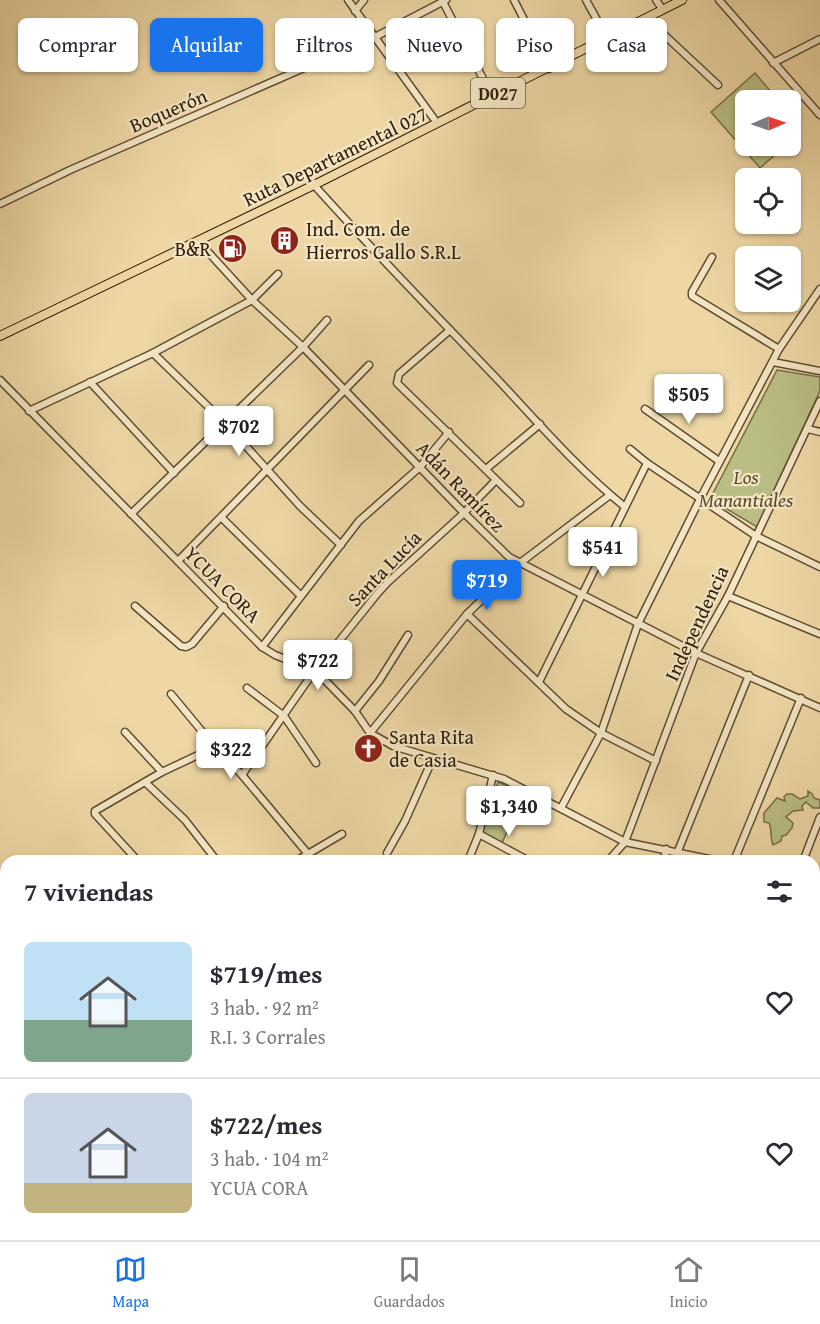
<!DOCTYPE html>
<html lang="es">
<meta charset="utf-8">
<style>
body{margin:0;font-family:"Gentium Book Plus",serif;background:#f2f2f3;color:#2b2b33;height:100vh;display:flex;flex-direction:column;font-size:22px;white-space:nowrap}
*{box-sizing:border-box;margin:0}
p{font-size:20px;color:#7c7c81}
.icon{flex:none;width:33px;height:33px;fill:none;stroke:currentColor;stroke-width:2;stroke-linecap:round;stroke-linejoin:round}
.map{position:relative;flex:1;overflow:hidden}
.details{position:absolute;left:0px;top:855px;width:820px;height:386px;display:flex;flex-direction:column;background:#fff;border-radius:18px 18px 0 0;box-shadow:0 2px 4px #0004}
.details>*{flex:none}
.guide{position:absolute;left:18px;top:18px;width:784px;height:54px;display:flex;gap:12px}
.needle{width:39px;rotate:88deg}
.controls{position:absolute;left:735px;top:90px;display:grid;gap:12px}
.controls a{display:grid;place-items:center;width:66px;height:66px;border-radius:9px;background:#fff;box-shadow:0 2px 4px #0004;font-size:30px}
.price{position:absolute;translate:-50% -51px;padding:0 14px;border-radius:6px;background:#fff;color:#222;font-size:20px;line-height:39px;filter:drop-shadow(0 2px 3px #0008)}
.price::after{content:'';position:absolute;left:50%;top:36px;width:18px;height:14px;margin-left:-9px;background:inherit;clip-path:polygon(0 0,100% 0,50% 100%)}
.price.on{background:#1a73e8;color:#fff}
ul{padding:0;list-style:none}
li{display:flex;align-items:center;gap:18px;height:150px;padding:0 24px}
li+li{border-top:2px solid #e1e1e2}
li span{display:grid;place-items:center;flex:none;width:168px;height:120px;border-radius:9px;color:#555}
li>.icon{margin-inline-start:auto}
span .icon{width:72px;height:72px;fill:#fffc;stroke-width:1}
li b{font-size:26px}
h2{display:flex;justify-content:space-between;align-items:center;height:72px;padding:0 24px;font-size:26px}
.chip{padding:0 21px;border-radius:9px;background:#fff;box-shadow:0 2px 4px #0004;font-size:21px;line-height:54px}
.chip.on{background:#1a73e8;color:#fff}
.menu{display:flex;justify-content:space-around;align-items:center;height:84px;border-top:2px solid #e1e1e2;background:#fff;font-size:16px;color:#7c7c81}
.menu a{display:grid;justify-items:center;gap:3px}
.menu .on{color:#1a73e8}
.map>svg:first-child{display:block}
.green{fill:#babe85;stroke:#746e48;stroke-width:1.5}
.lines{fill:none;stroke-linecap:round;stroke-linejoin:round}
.minor-casing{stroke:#5f4c31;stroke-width:9}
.major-casing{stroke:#2f1e0a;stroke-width:10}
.minor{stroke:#f4e5c4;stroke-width:6}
.major{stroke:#eed7a5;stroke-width:8}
.labels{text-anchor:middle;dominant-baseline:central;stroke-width:4.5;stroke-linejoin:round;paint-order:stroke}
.shield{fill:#f4e5c4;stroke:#6a5a42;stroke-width:1.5}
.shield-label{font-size:18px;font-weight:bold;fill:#2f1e0a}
.street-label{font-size:20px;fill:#2f1e0a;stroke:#f4e5c4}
.poi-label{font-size:20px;fill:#2f1e0a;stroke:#f4e5c4;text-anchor:start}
.park-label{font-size:20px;font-style:italic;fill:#594e2f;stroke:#f4e5c4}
</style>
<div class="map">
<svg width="820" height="1240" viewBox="0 0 820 1240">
<rect width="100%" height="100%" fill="#eed7a5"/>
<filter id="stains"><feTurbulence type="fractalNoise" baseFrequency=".00333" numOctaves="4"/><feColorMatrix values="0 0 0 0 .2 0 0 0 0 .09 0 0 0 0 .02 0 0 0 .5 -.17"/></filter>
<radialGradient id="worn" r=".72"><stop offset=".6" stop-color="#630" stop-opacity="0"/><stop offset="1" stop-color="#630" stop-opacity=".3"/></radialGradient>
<g class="green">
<path d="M755 73 778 100H746V146H785L760 168 711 112Z"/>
<path d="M777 370 820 377V391L757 527 710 499Z"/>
<path d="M498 782 524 793 502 843 481 833Z"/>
<path d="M808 791 812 794 814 798 820 800V808H813L806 802 802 806 803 810 793 811 786 817 793 823 792 828 786 835 782 836 781 841 773 845C770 837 772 829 769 823L764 822V813L777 798 785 801 784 797 787 794H792L800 799 808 796Z"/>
</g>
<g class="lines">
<defs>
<g id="minor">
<path d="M348 0 437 123"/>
<path d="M514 0 549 69"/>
<path d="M586 0 607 38"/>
<path d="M656 0 663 10"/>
<path d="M719 0 820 115"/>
<path d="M443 2 492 96"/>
<path d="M355 11 364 0"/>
<path d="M650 16 659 30 718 85"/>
<path d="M773 63 820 39"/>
<path d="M314 185C374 252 437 316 499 381 539 424 579 470 625 507"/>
<path d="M0 204 70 170 375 37 446 0"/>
<path d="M198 241 252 300 303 347 464 513 509 557 696 653 820 708"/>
<path d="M712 257 692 292V296L779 349"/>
<path d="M450 330 399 374 397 383 520 503"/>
<path d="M153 353 225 423 300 506 341 545"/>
<path d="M773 362 820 371"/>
<path d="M0 380 262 647 275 655 316 671 355 711 370 733 393 746 504 779 625 842 719 861"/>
<path d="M90 382 174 473"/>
<path d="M645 409 719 461"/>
<path d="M29 411 153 353 252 300 278 274"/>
<path d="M808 429 820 432"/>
<path d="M630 449 647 463 756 536 820 567"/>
<path d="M486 469 540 424"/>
<path d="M131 514 303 347 327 320"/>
<path d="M222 518 300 595"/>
<path d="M178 561 369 365"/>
<path d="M728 596 820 634"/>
<path d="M135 606 181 646 186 647 192 644 224 606"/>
<path d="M467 614 566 709 601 733 656 761"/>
<path d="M262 647 359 521 420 467 449 432"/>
<path d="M539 682 647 463"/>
<path d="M247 688 284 716 316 763"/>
<path d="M171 694 215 747 242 775 308 854V861"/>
<path d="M355 711 379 681 408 635"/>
<path d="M125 732 162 772"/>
<path d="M370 733 467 614 520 563 610 495"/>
<path d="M242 775 308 680 377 594 388 582 464 513 496 480"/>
<path d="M145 782 185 820 217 861"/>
<path d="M561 808 601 733 638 624 700 499 779 349 820 289"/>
<path d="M479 834 529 861"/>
<path d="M678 851 749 675"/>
<path d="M387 853 405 821 433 758"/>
<path d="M138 861 95 814V811L162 772 215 747"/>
<path d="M296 861 342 834"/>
<path d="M468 861 479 834 493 775"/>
<path d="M608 861 625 842 696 653 728 596 820 401"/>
<path d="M664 861 666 849"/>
<path d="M734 861 801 698"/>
<path d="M803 861 820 817"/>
<path d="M814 885 820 887"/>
<path d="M0 899 2 892"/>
<path d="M814 950 820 952"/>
<path d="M0 976 6 980"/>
<path d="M0 1006 6 995"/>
<path d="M814 1021 820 1023"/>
<path d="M814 1085 820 1087"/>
<path d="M814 1154 820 1156"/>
<path d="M0 1156 6 1144"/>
<path d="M814 1221 820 1224"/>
<path d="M232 1234 233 1240"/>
<path d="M481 1234 491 1238"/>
<path d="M644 1234 670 1240"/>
<path d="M401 1240 403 1234"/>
<path d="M740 1240 741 1234"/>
</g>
<path id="major" d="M0 336 314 185 682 0"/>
</defs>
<use href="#minor" class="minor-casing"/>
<use href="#major" class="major-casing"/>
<use href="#minor" class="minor"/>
<use href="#major" class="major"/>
</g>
<defs>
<symbol id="building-disc" viewBox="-11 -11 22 22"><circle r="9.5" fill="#8f2418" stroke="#f4e5c4"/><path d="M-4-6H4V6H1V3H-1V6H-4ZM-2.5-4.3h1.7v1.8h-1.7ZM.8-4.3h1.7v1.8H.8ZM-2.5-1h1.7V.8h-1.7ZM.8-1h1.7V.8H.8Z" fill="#fff"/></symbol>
<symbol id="fuel-disc" viewBox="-11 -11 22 22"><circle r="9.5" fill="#8f2418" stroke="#f4e5c4"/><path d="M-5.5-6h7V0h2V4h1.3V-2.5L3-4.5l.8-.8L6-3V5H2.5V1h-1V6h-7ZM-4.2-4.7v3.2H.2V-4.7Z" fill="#fff"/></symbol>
<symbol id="church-disc" viewBox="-11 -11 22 22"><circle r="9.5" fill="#8f2418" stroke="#f4e5c4"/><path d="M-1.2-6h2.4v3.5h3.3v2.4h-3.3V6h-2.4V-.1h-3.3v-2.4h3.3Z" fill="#fff"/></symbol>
</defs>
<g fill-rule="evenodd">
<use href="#building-disc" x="268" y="224" width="33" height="33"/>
<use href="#fuel-disc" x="216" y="232" width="33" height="33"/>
<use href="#church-disc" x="352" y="732" width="33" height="33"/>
</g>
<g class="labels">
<rect class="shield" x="471" y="78" width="54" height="30" rx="4.5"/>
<g class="shield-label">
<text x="498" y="93">D027</text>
</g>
<g class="street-label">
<text transform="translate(168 110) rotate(-23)">Boquerón</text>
<text transform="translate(335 156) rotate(-26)">Ruta Departamental 027</text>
<text transform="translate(461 486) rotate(46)">Adán Ramírez</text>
<text transform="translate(384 568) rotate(-46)">Santa Lucía</text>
<text transform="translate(223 584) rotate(45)">YCUA CORA</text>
<text transform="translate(696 623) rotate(-65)">Independencia</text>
</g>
<g class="poi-label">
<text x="306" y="228">Ind. Com. de<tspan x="306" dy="23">Hierros Gallo S.R.L</tspan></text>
<text x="211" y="248" text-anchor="end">B&amp;R</text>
<text x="389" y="736">Santa Rita<tspan x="389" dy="23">de Casia</tspan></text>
</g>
<g class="park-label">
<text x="746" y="476">Los<tspan x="746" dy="23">Manantiales</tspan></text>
</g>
</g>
<rect width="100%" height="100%" filter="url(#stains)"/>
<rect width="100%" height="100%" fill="url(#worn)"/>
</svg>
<div class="controls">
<a><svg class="needle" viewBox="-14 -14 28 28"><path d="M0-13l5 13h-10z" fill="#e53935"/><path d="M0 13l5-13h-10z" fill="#7c7c81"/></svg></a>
<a><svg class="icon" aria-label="locate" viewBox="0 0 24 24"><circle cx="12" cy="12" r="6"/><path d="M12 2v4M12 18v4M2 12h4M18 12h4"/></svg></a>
<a><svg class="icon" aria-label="layers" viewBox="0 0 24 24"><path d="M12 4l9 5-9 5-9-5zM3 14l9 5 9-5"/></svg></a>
</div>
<b class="price" style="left:689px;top:425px">$505</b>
<b class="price" style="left:239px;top:457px">$702</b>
<b class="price" style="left:603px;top:578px">$541</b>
<b class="price on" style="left:487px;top:611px">$719</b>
<b class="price" style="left:318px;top:691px">$722</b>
<b class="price" style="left:231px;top:780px">$322</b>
<b class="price" style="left:509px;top:837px">$1,340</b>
<div class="guide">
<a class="chip">Comprar</a>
<a class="chip on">Alquilar</a>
<a class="chip">Filtros</a>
<a class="chip">Nuevo</a>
<a class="chip">Piso</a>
<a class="chip">Casa</a>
</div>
<section class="details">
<h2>7 viviendas<svg class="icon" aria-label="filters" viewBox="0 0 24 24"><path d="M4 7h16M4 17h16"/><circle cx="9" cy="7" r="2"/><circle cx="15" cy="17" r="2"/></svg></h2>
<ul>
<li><span style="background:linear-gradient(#bfe0f5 65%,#7fa58c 0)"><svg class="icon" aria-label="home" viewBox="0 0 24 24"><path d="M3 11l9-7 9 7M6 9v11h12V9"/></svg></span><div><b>$719/mes</b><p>3 hab. · 92 m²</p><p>R.I. 3 Corrales</p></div><svg class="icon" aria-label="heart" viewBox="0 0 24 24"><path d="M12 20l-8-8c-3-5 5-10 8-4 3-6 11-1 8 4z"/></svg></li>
<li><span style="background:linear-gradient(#c9d6e8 75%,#c2b280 0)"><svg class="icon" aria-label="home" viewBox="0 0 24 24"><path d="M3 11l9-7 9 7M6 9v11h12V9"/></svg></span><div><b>$722/mes</b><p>3 hab. · 104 m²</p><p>YCUA CORA</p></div><svg class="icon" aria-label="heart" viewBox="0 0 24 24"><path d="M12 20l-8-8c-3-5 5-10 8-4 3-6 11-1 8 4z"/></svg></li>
</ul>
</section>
</div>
<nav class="menu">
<a class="on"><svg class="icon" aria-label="map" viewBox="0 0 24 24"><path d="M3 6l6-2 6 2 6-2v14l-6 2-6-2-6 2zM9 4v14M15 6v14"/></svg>Mapa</a>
<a><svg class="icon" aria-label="saved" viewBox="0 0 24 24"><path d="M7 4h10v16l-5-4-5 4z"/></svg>Guardados</a>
<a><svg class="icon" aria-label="home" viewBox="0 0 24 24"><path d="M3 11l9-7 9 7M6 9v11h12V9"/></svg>Inicio</a>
</nav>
